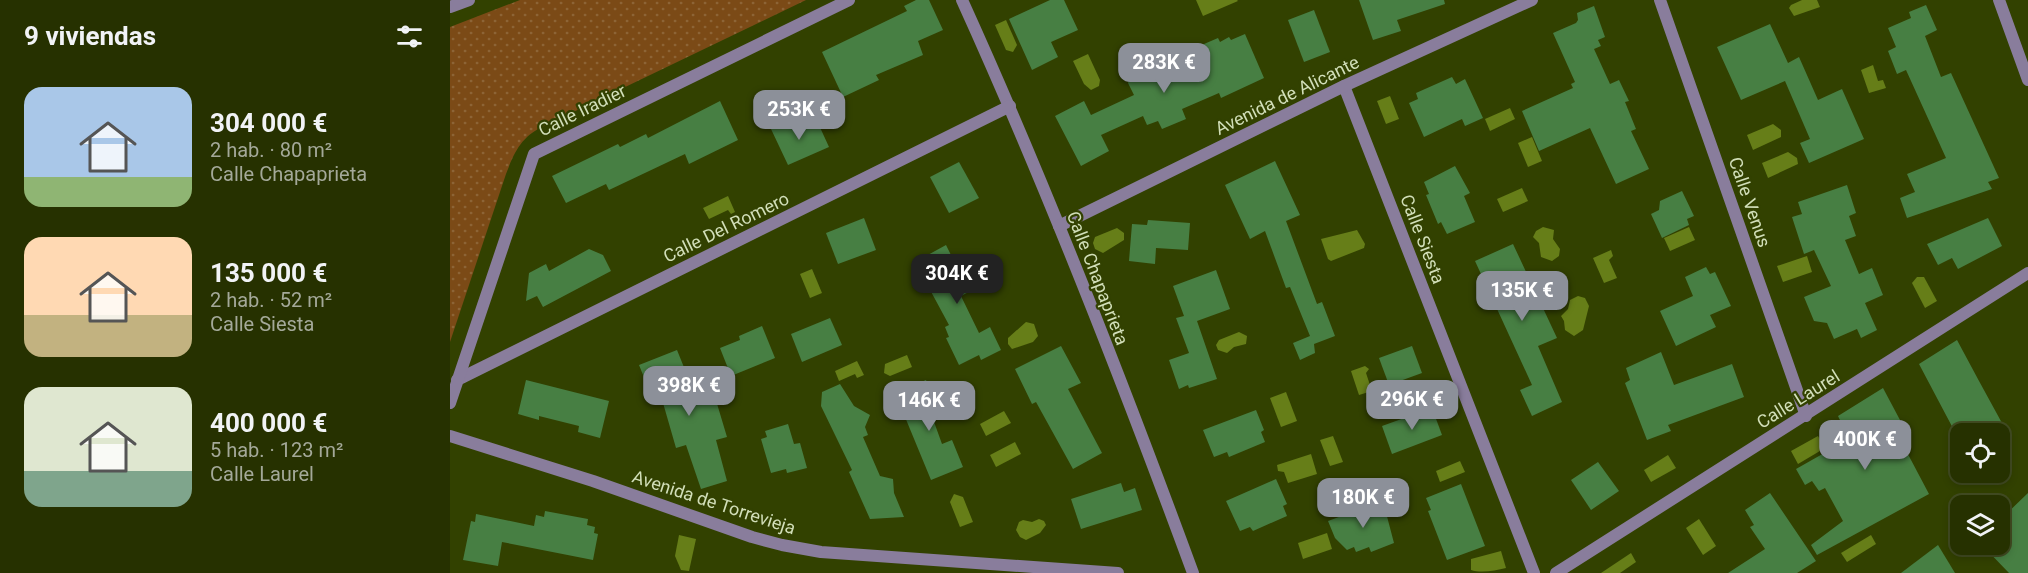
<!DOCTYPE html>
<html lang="es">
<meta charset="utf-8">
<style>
body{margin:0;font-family:Roboto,sans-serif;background:#323d0f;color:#f1f3f6;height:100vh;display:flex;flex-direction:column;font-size:22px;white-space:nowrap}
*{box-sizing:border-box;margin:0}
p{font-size:20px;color:#a4a999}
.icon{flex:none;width:33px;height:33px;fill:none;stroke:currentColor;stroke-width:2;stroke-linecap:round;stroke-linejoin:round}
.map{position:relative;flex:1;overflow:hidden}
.drawer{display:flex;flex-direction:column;background:#263100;width:450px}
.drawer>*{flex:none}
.tools{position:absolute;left:1500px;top:423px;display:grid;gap:12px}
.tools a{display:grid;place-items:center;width:60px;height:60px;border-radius:12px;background:#263100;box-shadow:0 3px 9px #0003,0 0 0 2px #424c22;font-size:30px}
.price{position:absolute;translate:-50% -51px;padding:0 14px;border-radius:12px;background:#8c9099;color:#fff;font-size:20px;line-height:39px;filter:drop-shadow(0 2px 3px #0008)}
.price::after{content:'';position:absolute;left:50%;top:36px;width:18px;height:14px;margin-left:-9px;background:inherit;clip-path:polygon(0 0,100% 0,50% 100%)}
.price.selected{background:#222;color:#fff}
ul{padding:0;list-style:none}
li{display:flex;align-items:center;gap:18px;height:150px;padding:0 24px}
li span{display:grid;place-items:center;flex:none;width:168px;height:120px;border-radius:18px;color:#555}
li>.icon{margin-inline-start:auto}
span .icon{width:72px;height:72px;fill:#fffc;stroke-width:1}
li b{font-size:26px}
h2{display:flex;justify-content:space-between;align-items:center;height:72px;padding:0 24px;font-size:26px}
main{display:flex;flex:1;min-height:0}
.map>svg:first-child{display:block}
.park{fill:url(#park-dots)}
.water{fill:#667e18}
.building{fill:#477f43}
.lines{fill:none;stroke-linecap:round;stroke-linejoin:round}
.street{stroke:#897d9c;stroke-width:12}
.labels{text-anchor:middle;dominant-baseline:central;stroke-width:4.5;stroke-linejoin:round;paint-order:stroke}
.street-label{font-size:18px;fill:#d2dfb9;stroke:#324100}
</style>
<main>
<section class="drawer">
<h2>9 viviendas<svg class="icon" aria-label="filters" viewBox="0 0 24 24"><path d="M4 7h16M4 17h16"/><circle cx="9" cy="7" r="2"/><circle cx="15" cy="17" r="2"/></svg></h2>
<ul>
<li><span style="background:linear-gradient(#a9c7e8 75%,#8fb573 0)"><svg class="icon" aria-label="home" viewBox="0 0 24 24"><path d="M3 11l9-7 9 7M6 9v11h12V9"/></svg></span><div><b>304 000 €</b><p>2 hab. · 80 m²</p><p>Calle Chapaprieta</p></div></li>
<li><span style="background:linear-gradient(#ffd9b3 65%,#c2b280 0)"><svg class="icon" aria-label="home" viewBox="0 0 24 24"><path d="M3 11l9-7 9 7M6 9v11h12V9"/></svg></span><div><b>135 000 €</b><p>2 hab. · 52 m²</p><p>Calle Siesta</p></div></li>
<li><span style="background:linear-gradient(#dfe7d0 70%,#7fa58c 0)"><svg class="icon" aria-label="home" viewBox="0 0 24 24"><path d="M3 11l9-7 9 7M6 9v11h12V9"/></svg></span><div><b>400 000 €</b><p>5 hab. · 123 m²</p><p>Calle Laurel</p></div></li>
</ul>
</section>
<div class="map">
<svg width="1578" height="573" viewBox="0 0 1578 573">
<defs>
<pattern id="park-dots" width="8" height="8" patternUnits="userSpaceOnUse" patternTransform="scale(1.5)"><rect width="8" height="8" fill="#7b4a16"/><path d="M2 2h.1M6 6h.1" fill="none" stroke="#8d6436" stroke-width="1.8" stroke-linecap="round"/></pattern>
</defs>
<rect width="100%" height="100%" fill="#324100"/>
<path class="park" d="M70 0H356L92 127C71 137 64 153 56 174L0 342V27Z"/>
<g class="water">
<path d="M746 0H787L788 1 753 16Z"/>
<path d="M1352 0H1367L1370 7 1344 16 1339 8 1341 5Z"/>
<path d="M556 20 567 45 563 52 556 50 545 25Z"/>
<path d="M638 54 650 80 649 86 641 90 634 84 623 61Z"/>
<path d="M1423 65 1428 81 1433 80 1436 88 1419 93 1411 70Z"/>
<path d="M940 96 949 119 936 124 927 101Z"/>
<path d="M1060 108 1065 119 1040 131 1035 119Z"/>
<path d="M1323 124 1331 130V137L1303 150 1297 135Z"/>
<path d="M1082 137 1092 161 1078 167 1068 143Z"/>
<path d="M1338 152 1347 158 1348 164 1318 178 1312 163Z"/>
<path d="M1072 188 1078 201 1053 212 1047 199Z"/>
<path d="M278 196 285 212 281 214 278 210 259 219 253 208Z"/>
<path d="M1093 227 1104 230 1103 239 1110 249 1109 256 1102 261 1091 257 1089 243 1083 237 1086 231Z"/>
<path d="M1239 227 1245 240 1220 251 1214 238Z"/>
<path d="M667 228 674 233V240L653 253 645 249 643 243 645 237Z"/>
<path d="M907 230 915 244 914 248 881 261 878 259 871 239Z"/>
<path d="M1161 250 1163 256 1159 260 1167 278 1154 283 1143 258Z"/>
<path d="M1357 256 1362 272 1333 282 1327 266Z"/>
<path d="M362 269 372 293 360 298 350 274Z"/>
<path d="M1467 277H1474L1487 301 1475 308 1462 283Z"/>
<path d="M1128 296 1135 298 1139 306 1133 330 1124 336 1115 330 1114 321 1111 316 1118 309 1120 300Z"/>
<path d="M576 322 584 324 588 336 583 342 562 349 558 344V338Z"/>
<path d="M789 332 797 336 796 344 784 347 777 353 768 350 766 345 769 340Z"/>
<path d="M457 355 462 367 440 376 434 373 435 364Z"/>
<path d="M407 361 414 375 407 378 405 374 389 381 385 371Z"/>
<path d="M915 366 919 369 916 373 922 391 909 395 901 371Z"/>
<path d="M836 392 847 421 831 427 820 398Z"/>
<path d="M554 411 561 423 536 436 530 424Z"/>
<path d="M883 436 893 462 880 466 870 440Z"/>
<path d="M1368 436 1375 448 1348 464 1341 451Z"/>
<path d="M565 442 571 454 546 467 540 455Z"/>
<path d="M861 454 867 474 838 483 834 472 828 471 827 465Z"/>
<path d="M1218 455 1226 468 1201 482 1194 470Z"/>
<path d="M1010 461 1015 472 990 482 986 471Z"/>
<path d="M504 494 513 497 523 522 510 527 500 502Z"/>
<path d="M589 519 594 521 596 525 590 533 576 540 570 537 566 530 569 522 573 520 582 522Z"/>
<path d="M1249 519 1266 546 1253 555 1236 528Z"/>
<path d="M877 533 882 549 853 559 848 543Z"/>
<path d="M229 535 246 539 239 571 231 570 225 556Z"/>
<path d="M1421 535 1426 544 1397 562 1391 553Z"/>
<path d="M1051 551 1056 568C1045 571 1030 573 1021 570V559Z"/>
<path d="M1181 553 1186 562 1170 573H1151Z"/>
</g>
<g class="building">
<path d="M466 0H479L493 30 468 41 473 55 426 75 429 80 393 97 372 52 457 11 454 6Z"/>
<path d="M600 0H614L628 30 601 42 608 57 582 70 559 19Z"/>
<path d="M909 0H994L995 4 947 20 951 31 923 40Z"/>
<path d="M1476 5 1487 30 1475 36 1491 77 1501 73 1549 178 1538 182 1542 189 1457 218 1450 198 1465 192 1457 174 1496 158 1456 70 1447 74 1438 51 1446 47 1438 28 1461 18 1459 12Z"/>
<path d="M1144 6 1155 37 1148 40 1151 46 1144 49 1160 84 1169 80 1179 101 1175 102 1186 129 1181 131 1199 169 1166 184 1140 128 1089 151 1072 111 1123 88 1121 84 1125 82 1103 33 1126 23 1128 20 1127 13Z"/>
<path d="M864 10 880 52 854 62 838 20Z"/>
<path d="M1320 24 1338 63 1349 57 1368 100 1392 89 1414 139 1359 163 1350 143 1360 139 1335 81 1291 100 1267 47Z"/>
<path d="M795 34 814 78 771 98 769 93 732 109 736 119 712 129 708 121 697 125 693 116 651 135 659 151 631 166 605 116 634 101 641 115 684 95 678 83 682 70 703 73 711 58 745 59 740 50 768 38 770 42 779 37 781 40Z"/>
<path d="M1002 77 1006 84 1015 79 1033 118 1015 126 1012 119 974 137 959 103 968 99 966 93Z"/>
<path d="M270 101 288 140 239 164 235 154 159 190 156 184 116 203 102 176 168 144 170 147 196 134 198 138Z"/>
<path d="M341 120 345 129 360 122 362 126 368 123 379 147 338 165 321 129Z"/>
<path d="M825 161 850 215 836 221 867 304 872 302 885 336 864 344 865 353 850 360 843 343 860 336 840 287 836 288 815 231 800 239 775 185Z"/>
<path d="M509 162 529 198 499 213 480 177Z"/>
<path d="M1005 166 1020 193 1014 196 1025 222 997 234 991 222 988 224 976 195 979 194 974 182Z"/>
<path d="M1397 185 1406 213 1399 216 1406 236 1395 240 1409 274 1422 268 1433 295 1415 303 1427 330 1411 338 1407 329 1384 339 1377 323 1364 321 1354 297 1381 286 1364 250 1354 254 1342 217 1352 214 1348 202Z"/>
<path d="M1232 191 1244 216 1237 219 1239 225 1212 238 1201 214 1209 210 1210 201Z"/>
<path d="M414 218 426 250 388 264 376 233Z"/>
<path d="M1538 218 1552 246 1508 269 1502 258 1488 265 1477 244Z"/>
<path d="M698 220 740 223 738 250 706 248 705 264 679 261 682 224 697 225Z"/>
<path d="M1063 244 1107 338 1088 346 1112 402 1082 416 1070 390 1082 385 1025 261Z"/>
<path d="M496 245 506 265 516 260 530 286 511 296 529 333 540 327 551 350 531 360 529 355 509 365 496 338 499 337 495 327 499 325 465 262Z"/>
<path d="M139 249 153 255 161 271 93 307 87 296 76 301 79 273 96 264 99 271Z"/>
<path d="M1256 267 1260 274 1265 272 1281 306 1260 315 1266 327 1226 346 1210 311 1243 296 1235 277Z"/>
<path d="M766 270 780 309 747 321 767 379 739 388 738 385 729 389 719 360 739 353 726 318 734 316 723 286Z"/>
<path d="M380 318 392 345 352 362 341 334Z"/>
<path d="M312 326 325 358 281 376 270 348 290 340 289 336Z"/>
<path d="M1507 340 1529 381 1558 434H1506L1469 364Z"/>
<path d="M611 346 631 383 618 389 652 453 623 469 586 402 582 404 565 369Z"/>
<path d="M962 346 972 373 939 385 929 358Z"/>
<path d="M227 350 248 402 265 397 277 437 266 440 277 481 251 489 236 445 226 448 209 389 200 392 189 365Z"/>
<path d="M1211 352 1224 385 1282 364 1294 397 1218 425 1221 431 1197 440 1175 383 1180 380 1176 368Z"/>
<path d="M76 380 159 401 150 438 128 432 129 426 89 416V420L68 414Z"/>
<path d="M476 380 486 405 479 408 492 444 502 440 513 467 481 480 455 417 459 415 449 391Z"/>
<path d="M390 384 404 406 420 415 415 427 418 435 413 437 430 476 443 479 444 493 454 517 420 519 399 472 402 470 371 406 372 392Z"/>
<path d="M1433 388 1450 420 1442 424 1479 494 1367 555 1361 545 1393 521 1375 488 1369 491 1362 481 1355 485 1346 469 1399 439 1388 416Z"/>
<path d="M982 408 992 435 942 454 932 426Z"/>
<path d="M806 410 814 430 811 432 815 442 779 457 777 452 764 457 753 430Z"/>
<path d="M338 424 344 444 350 443 357 468 337 473 336 469 321 473 311 439 317 437 315 431Z"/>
<path d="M1148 462 1169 491 1141 510 1121 480Z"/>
<path d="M826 479 837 504 833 506 837 516 803 531 800 527 790 531 776 501Z"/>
<path d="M671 483 674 492 685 488 692 510 631 529 621 499Z"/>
<path d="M1011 484 1035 546 997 560 978 511 981 510 976 498Z"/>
<path d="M1320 493 1366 561 1347 573H1278L1315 549 1300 527 1304 525 1295 510Z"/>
<path d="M1578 493V573H1559L1531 544H1550V520Z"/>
<path d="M924 504 926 509 934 505 944 543 921 552 919 547 906 552 904 547 897 550 885 538 878 521Z"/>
<path d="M95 511 138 519 137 525 145 527 144 533 148 534 143 560 52 542 48 566 13 560 21 521 25 522 26 514 84 526 86 515 94 517Z"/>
<path d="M1488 545 1505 573H1451Z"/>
</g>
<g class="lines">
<g class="street">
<path d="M512 0C597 187 672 380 743 573"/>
<path d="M1210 0 1356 416"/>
<path d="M1549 0 1578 80"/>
<path d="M0 7 19 0"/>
<path d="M894 86 1084 573"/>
<path d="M609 226 894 86 1082 0"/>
<path d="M7 380 560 106"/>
<path d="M0 403 84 154 399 0"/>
<path d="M0 436 143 481 302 537 332 545 371 552 668 573"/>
<path d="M1106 573 1578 273"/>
</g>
</g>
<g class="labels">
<g class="street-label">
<text transform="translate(837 95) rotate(-26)">Avenida de Alicante</text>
<text transform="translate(132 110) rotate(-26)">Calle Iradier</text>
<text transform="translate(1300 202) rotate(71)">Calle Venus</text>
<text transform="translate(276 227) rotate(-26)">Calle Del Romero</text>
<text transform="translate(973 239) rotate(69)">Calle Siesta</text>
<text transform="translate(648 278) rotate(69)">Calle Chapaprieta</text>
<text transform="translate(1348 399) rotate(-32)">Calle Laurel</text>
<text transform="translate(264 502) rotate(18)">Avenida de Torrevieja</text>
</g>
</g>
</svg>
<div class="tools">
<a><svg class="icon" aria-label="locate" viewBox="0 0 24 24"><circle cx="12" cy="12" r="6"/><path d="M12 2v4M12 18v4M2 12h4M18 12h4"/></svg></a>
<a><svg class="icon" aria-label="layers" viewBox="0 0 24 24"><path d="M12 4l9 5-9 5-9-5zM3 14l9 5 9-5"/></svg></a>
</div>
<b class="price" style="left:714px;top:94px">283K €</b>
<b class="price" style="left:349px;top:141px">253K €</b>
<b class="price selected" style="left:507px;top:305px">304K €</b>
<b class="price" style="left:1072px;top:322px">135K €</b>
<b class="price" style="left:239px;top:417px">398K €</b>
<b class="price" style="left:962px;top:431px">296K €</b>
<b class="price" style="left:479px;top:432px">146K €</b>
<b class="price" style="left:1415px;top:471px">400K €</b>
<b class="price" style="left:913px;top:529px">180K €</b>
</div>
</main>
